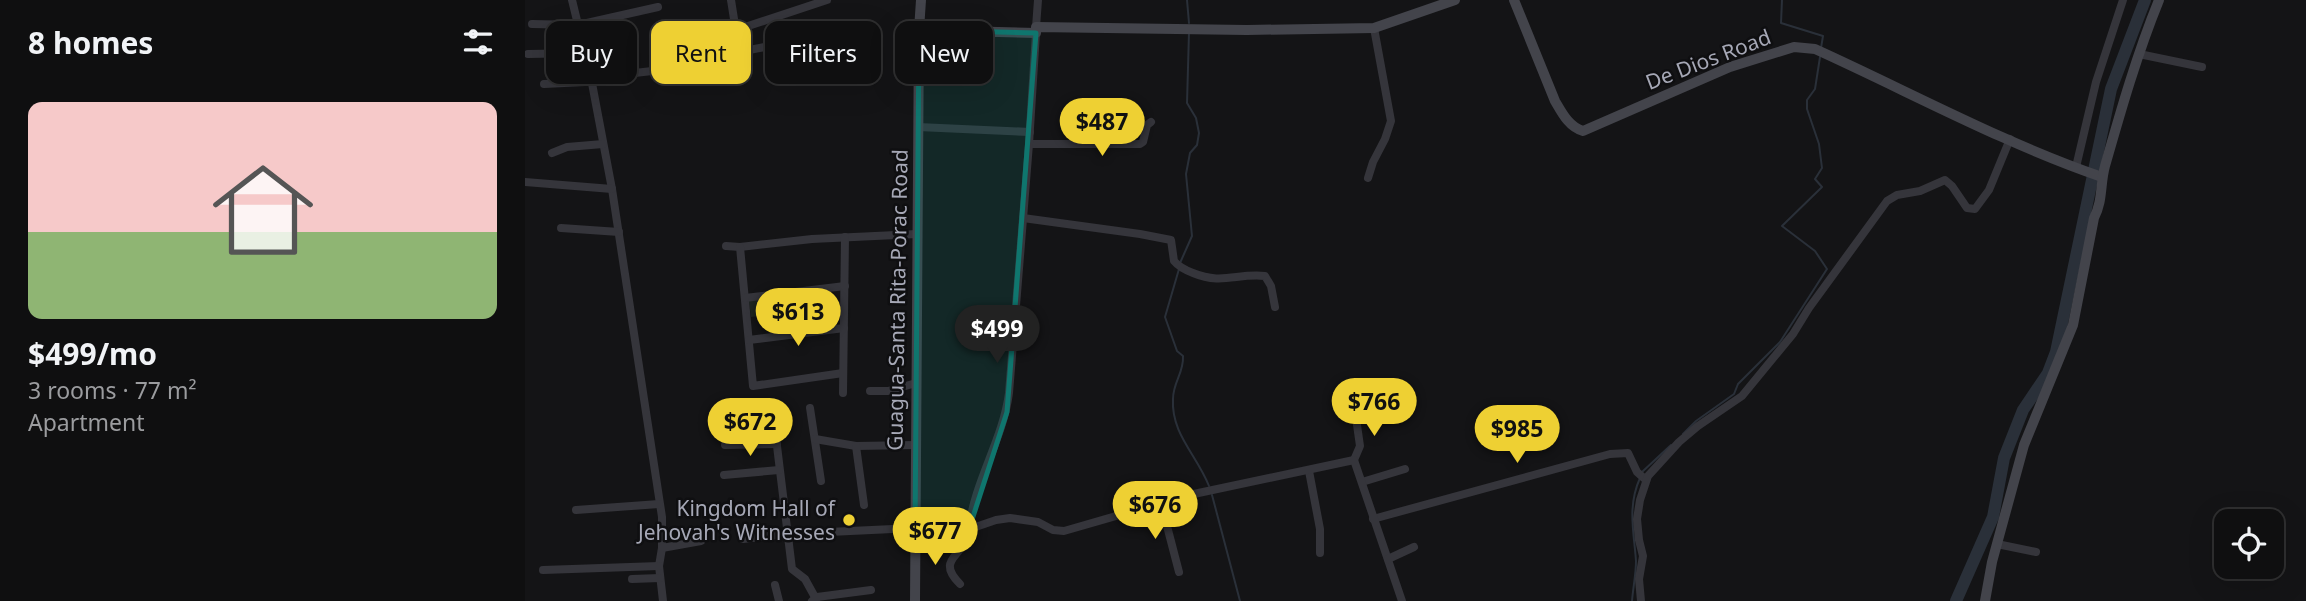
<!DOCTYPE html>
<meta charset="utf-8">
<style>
body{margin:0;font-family:"Noto Sans",sans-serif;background:#1d1d1e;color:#f1f3f6;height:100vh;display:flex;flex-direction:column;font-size:26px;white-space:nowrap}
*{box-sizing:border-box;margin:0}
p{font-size:23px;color:#9b9c9f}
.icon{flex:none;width:38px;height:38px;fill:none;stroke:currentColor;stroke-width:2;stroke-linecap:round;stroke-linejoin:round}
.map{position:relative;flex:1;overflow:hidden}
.details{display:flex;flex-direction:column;background:#0f0f10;width:525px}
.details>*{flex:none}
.hud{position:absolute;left:21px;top:21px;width:665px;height:63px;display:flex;gap:14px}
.buttons{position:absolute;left:1689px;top:509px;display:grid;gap:14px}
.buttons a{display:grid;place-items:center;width:70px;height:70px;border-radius:14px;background:#0f0f10;box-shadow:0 7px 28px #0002,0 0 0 2px #2f2f30;font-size:35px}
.price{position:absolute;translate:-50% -60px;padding:0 16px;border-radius:24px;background:#eed033;color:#111;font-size:23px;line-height:46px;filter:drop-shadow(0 2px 4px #0008)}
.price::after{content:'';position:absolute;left:50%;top:42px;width:21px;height:16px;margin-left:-10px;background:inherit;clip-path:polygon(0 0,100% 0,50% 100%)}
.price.current{background:#222;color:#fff}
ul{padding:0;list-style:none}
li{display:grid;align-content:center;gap:14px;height:371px;padding:0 28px}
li+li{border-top:2px solid #2f2f30}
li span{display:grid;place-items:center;height:217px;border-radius:14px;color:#555}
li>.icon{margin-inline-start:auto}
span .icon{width:126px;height:126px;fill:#fffc;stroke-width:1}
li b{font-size:30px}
h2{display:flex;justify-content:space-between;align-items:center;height:84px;padding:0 28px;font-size:30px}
.pill{padding:0 24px;border-radius:14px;background:#0f0f10;box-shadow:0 7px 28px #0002,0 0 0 2px #2f2f30;font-size:24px;line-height:63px}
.pill.current{background:#eed033;color:#111}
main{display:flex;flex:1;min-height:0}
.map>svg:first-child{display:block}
.green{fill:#1e2620}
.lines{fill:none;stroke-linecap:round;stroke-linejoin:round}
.stream{stroke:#2a3039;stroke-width:2}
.river{stroke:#2a3039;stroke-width:12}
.street{stroke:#35353b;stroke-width:8}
.secondary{stroke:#43444b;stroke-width:10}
.marked{fill:#0f766e;fill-opacity:0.2;stroke:#0f766e;stroke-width:5;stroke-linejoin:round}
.poi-dot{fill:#eed033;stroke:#0f0f11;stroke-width:2.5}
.labels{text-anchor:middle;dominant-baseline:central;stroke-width:5;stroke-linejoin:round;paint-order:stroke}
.street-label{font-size:21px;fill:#a6a8b6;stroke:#0f0f11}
.poi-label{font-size:21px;fill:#a6a8b6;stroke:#0f0f11;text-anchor:end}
</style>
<main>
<section class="details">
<h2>8 homes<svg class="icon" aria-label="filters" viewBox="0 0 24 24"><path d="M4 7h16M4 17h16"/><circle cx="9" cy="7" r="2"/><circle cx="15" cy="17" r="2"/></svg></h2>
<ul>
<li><span style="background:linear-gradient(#f6c9c9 60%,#8fb573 0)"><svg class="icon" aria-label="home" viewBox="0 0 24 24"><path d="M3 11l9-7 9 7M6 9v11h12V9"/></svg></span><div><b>$499/mo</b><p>3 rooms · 77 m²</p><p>Apartment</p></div></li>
</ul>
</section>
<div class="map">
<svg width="1781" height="601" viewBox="0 0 1781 601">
<rect width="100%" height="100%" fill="#141416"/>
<path class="green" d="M256 298 258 313 226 317 224 301Z"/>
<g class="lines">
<g class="stream">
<path d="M662 0 664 23"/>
<path d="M1257 0 1256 23 1298 36 1296 48"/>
<path d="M655 263 667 236 661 174 665 153 672 145 674 133 671 118 662 103 664 32"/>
<path d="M654 269 640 317 652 351 658 356C659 373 648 382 648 399 646 434 672 455 684 486"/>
<path d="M1158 434 1171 421 1209 394 1213 384 1255 342 1302 269 1290 251 1257 226 1297 187 1290 179 1297 168 1294 144 1282 109V100L1290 89 1295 57"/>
<path d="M1117 472 1146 445"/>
<path d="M687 495 715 601"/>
<path d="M1107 601C1108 588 1111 574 1111 561 1109 532 1102 507 1115 478"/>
</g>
<path class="river" d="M1431 601 1468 517 1479 458 1498 410 1523 373 1531 352 1586 89 1620 0"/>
<g class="street">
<path d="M47 0 66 78 87 189 137 517V548L134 566 138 601"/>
<path d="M206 0 216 63"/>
<path d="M247 19 259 59"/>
<path d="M7 24 53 25 133 7"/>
<path d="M511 27 513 0"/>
<path d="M211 30 302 0"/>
<path d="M214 52 255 44"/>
<path d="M3 54 59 53"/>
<path d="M1614 54 1677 67"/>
<path d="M19 84 60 82 66 78 197 63"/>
<path d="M393 127 505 132"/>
<path d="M504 144H615L618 142 622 125 626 122"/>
<path d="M27 153 42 147 78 144"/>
<path d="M1551 167 1571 82 1598 0"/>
<path d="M843 178 848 162 860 139 866 121 849 28"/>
<path d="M0 182 87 189"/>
<path d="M498 218 615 234 646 240 649 261C654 267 660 270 668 273 697 285 712 273 740 276L746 286 750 307"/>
<path d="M36 228 94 232"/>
<path d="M201 246 215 247 287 239 392 234"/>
<path d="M215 247 228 386 318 373"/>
<path d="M220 298 320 286"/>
<path d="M224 340 319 328"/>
<path d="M345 391H363L391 383"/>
<path d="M318 393 320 237"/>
<path d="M247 405 267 569 280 579 291 599"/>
<path d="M285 408 296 481"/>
<path d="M290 439 331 446 390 445"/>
<path d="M200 445 252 444"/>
<path d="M331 446 339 505"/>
<path d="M829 460 835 446 830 411"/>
<path d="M784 471 795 529V553"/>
<path d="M199 475 254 470"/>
<path d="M837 482 880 469"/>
<path d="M636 503 654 572"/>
<path d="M51 510 134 504"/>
<path d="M848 519 1085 454 1103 453 1112 472 1121 480"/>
<path d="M444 529C449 482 478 440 484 393L504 144 511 33"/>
<path d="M390 532H436L471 520 485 518 513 522 528 530 539 531 664 495 829 460 877 601"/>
<path d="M218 539 262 534 389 528"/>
<path d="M1472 544 1511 552"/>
<path d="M137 548 176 541"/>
<path d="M863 559 889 547"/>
<path d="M18 570 134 566"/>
<path d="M107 579 135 578"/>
<path d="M435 584C407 556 447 556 436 532"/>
<path d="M250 585 254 601"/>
<path d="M287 601 292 597 346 590"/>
<path d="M1116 601 1114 579 1118 556 1114 540 1112 519 1115 500 1123 476 1154 442 1173 426 1217 396 1268 334 1284 308 1362 201 1372 195 1395 191 1420 180 1427 186 1442 208 1450 209 1464 190 1485 139"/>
</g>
<g class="secondary">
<path d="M989 0 1030 101C1037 113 1044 127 1058 131L1205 67 1269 47 1290 49C1385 92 1478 143 1577 177"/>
<path d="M394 30 511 33V27L722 30 849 28 930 0"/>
<path d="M390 601 394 30 396 0"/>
<path d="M1460 601 1467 562 1499 445 1548 325 1569 218C1578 201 1575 184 1580 166 1596 110 1612 54 1634 0"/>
</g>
</g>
<path class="marked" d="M394 30 511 33 482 412 444 529 436 532H390Z"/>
<circle class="poi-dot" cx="324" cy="520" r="7"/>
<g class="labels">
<g class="street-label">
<text transform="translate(1183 59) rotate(-21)">De Dios Road</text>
<text transform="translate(372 300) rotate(-89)">Guagua-Santa Rita-Porac Road</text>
</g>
<g class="poi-label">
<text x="310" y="508">Kingdom Hall of<tspan x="310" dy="24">Jehovah's Witnesses</tspan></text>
</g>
</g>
</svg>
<div class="buttons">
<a><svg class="icon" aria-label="locate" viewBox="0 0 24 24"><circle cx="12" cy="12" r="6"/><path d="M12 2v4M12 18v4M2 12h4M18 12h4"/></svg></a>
</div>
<b class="price" style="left:577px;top:158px">$487</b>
<b class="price" style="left:273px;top:348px">$613</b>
<b class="price current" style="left:472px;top:365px">$499</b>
<b class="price" style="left:849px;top:438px">$766</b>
<b class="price" style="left:225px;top:458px">$672</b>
<b class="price" style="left:992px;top:465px">$985</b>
<b class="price" style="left:630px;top:541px">$676</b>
<b class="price" style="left:410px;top:567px">$677</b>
<div class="hud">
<a class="pill">Buy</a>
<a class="pill current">Rent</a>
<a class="pill">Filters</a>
<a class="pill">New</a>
</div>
</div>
</main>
